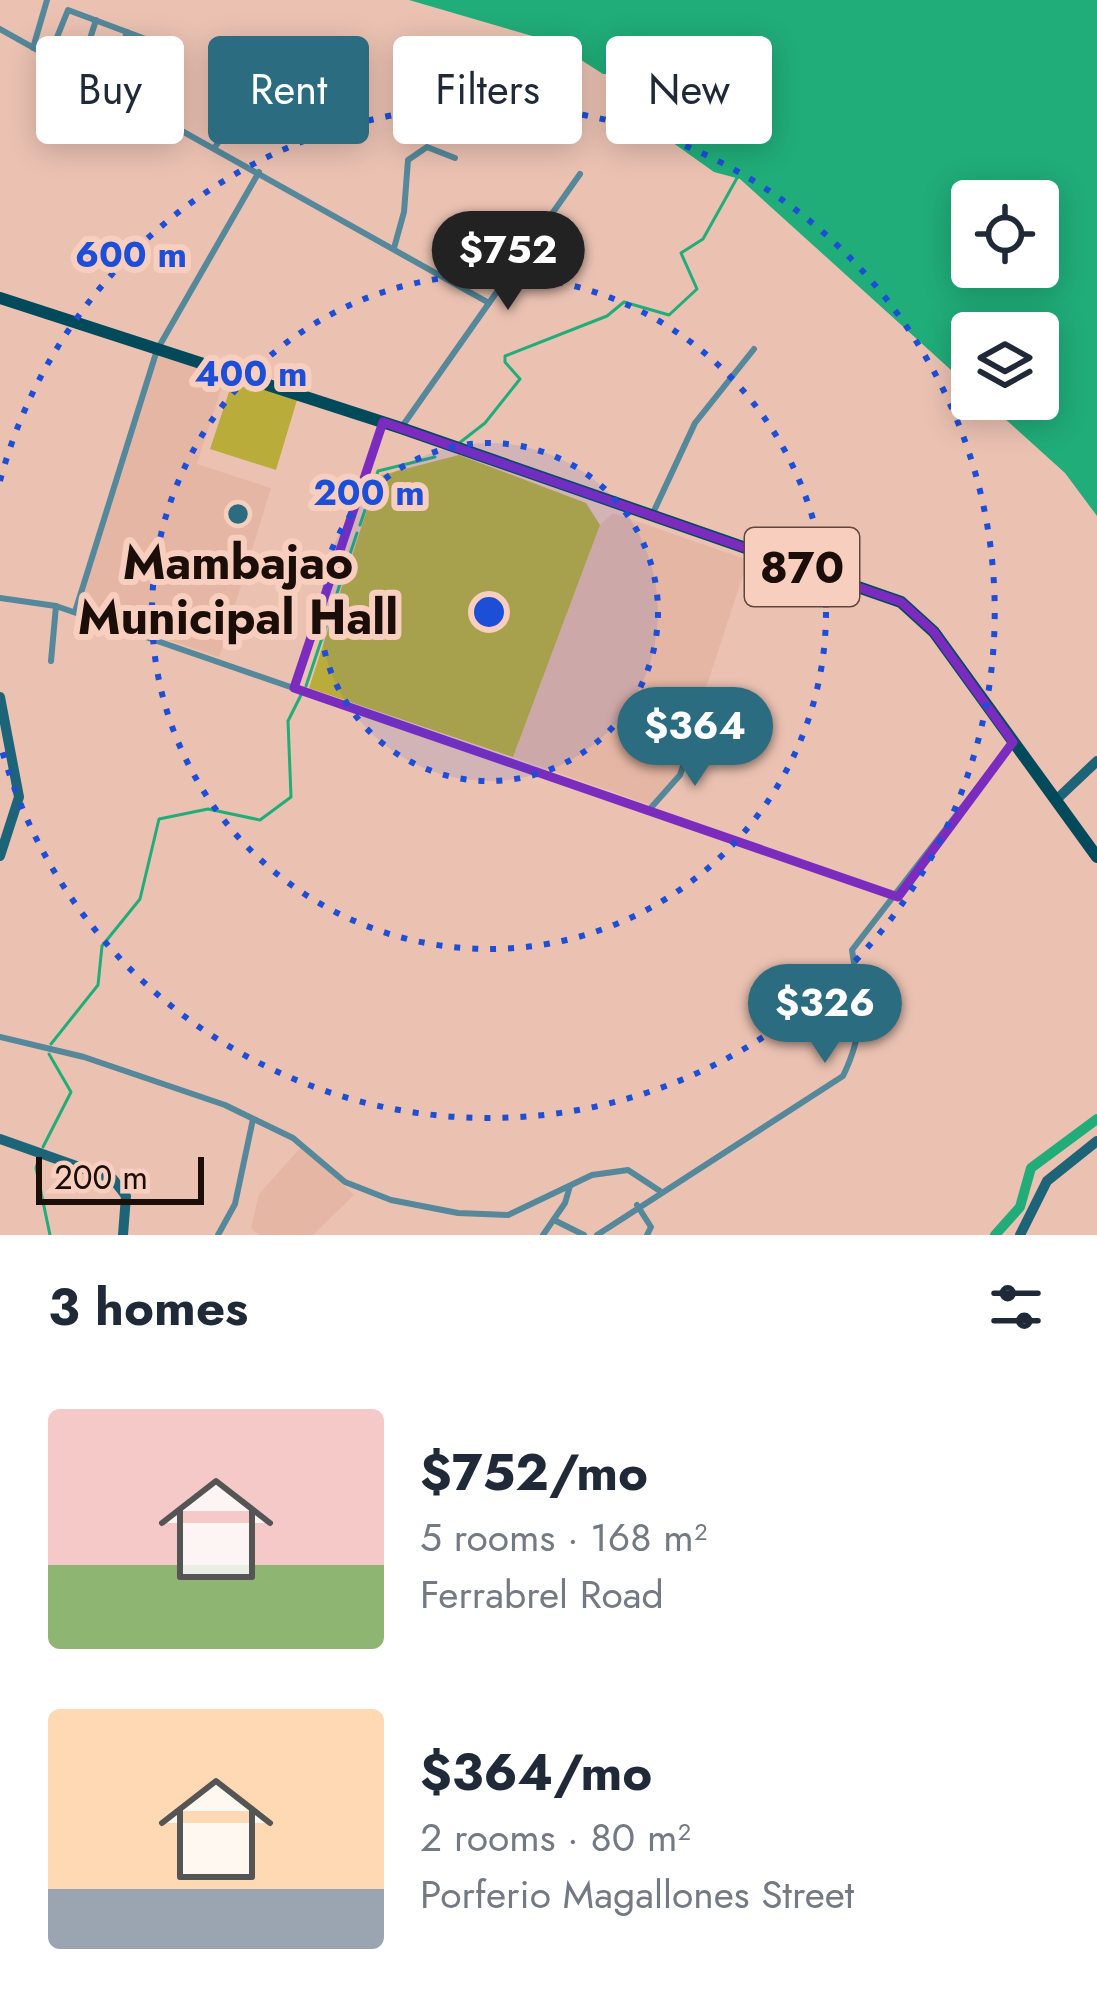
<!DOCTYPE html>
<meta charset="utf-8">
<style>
body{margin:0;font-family:Jost,sans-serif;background:#f2f2f3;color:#1f2937;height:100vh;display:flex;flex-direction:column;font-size:45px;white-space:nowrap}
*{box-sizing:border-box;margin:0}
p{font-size:39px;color:#747a83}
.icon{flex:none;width:66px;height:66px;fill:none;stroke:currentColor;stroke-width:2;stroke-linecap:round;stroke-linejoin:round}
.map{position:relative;height:1235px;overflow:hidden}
.sheet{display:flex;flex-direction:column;background:#fff;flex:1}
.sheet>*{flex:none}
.banner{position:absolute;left:36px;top:36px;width:1026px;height:108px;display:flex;gap:24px}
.tools{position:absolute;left:951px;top:180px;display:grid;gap:24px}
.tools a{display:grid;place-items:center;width:108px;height:108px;border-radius:12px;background:#fff;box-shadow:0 6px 30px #0003;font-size:60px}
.scale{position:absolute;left:36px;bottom:30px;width:168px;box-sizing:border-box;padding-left:12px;border:6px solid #1b0d08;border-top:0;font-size:33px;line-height:42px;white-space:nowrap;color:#1b0d08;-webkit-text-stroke:9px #f8cfbf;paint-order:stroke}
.price{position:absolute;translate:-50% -102px;padding:0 27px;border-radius:42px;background:#2b6c80;color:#fff;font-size:39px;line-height:78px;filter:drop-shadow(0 3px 6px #0008)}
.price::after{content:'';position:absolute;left:50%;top:72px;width:36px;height:27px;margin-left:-18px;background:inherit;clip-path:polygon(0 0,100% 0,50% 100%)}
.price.on{background:#222;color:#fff}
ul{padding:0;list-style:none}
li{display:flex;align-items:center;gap:36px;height:300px;padding:0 48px}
li span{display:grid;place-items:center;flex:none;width:336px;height:240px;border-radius:12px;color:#555}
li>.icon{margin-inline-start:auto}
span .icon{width:144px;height:144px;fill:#fffc;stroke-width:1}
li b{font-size:51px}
h2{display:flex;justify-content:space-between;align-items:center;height:144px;padding:0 48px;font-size:51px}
.chip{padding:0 42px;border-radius:12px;background:#fff;box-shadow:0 6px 30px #0003;font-size:42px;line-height:108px}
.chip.on{background:#2b6c80;color:#fff}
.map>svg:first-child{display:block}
.built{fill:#e5b6a3}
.green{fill:#baac3a}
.water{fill:#20ad79;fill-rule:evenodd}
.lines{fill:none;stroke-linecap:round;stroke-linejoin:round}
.stream{stroke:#20ad79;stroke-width:3}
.river{stroke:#20ad79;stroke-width:10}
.street{stroke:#54889a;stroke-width:6}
.secondary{stroke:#1e6479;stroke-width:10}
.primary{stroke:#004a5c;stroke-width:12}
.marked{fill:none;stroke:#7b2cbf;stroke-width:9;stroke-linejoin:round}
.ring{fill:none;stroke:#1d4ed8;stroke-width:6;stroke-dasharray:6 12}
.poi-dot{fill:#2b6c80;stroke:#f8cfbf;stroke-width:4.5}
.labels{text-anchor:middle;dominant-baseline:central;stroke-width:12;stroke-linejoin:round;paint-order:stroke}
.shield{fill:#f8cfbf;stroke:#5d473f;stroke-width:3}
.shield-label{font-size:45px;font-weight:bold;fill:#1b0d08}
.poi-label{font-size:48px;font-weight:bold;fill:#1b0d08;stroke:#f8cfbf}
.centre{fill:#1d4ed8;stroke:#f8cfbf;stroke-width:6}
.ring-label{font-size:36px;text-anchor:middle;font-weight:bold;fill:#1d4ed8;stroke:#f8cfbf;stroke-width:12;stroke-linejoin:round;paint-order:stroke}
</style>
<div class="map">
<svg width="1097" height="1235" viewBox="0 0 1097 1235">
<rect width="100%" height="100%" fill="#ebc2b2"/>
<g class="built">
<path d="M159 355 225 377 197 464 271 488 219 657 79 610Z"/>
<path d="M613 513 748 560 678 773 650 805 513 757 600 525Z"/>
<path d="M301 1147 354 1195 313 1235H259L251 1228 259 1194Z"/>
</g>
<g class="green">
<path d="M233 380 297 400 276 470 210 449Z"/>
<path d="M459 455 586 503 600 525 513 757 309 688 378 476Z"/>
</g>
<path class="water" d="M409 0H1097V516L1065 473 983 399H1038V333H972V389L740 179 714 172 624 108 629 91 624 74H603L553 42ZM1038 201V267H972V201Z"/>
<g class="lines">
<g class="stream">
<path d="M458 444 485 423 520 379 505 362V356L607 316 624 302 669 315 697 289 681 253 703 239 737 178"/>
<path d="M360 525 378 471 435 457"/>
<path d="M306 686 357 533"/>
<path d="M51 1044 98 985 102 946 140 899 159 819 208 809 260 820 291 797 288 721 301 695"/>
<path d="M43 1147 71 1092 49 1054"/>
<path d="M40 1155 36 1168 50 1235"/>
</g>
<path class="river" d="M995 1235 1020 1207 1031 1168 1097 1119"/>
<g class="street">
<path d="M0 29 489 303"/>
<path d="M33 48 47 0"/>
<path d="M49 57 68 10 175 50"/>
<path d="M79 73 96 20"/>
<path d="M108 85 127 32"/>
<path d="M247 96 235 65 251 40"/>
<path d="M133 101 157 43"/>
<path d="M215 147 277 57"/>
<path d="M394 248 404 212 408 160 427 147 455 158"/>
<path d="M401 428 580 174"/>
<path d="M653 513 695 423 754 349"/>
<path d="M0 598 56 606 898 897"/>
<path d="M75 612 157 350 259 172"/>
<path d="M51 661 56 606"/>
<path d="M294 688 382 424"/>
<path d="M649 810 680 775 692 740"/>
<path d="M0 1037 84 1057 225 1105 293 1138 345 1182 391 1200 458 1213 508 1215 592 1175 628 1170 660 1191"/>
<path d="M637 1205 651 1227 647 1235"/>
<path d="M554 1220 584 1235"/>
<path d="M218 1235 235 1204 253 1119"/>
<path d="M543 1235 565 1203 570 1186"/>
<path d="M597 1235 843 1076C867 1026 860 1002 852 950L1012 743"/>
</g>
<g class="secondary">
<path d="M0 697 19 797 0 856"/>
<path d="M1056 800 1097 761"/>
<path d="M0 1139 113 1179 126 1196 123 1235"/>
<path d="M1020 1235 1047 1181 1097 1141"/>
</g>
<path class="primary" d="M0 298 401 428 901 602 934 632 1097 857"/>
</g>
<path class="marked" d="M383 422 901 602 934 632 1013 742 898 897 294 688Z"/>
<circle cx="489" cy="612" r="169" fill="#1d4ed8" fill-opacity=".12"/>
<g class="ring">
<circle cx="489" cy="612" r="169"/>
<circle cx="489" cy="612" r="337"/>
<path d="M0 481A506 506 0 1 1 0 743"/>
</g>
<circle class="poi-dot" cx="238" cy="514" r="12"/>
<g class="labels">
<rect class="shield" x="745" y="528" width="114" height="78" rx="9"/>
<g class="shield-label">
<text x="802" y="567">870</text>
</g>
<g class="poi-label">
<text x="238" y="562">Mambajao<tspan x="238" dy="55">Municipal Hall</tspan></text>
</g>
</g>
<circle cx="489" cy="612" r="18" class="centre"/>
<g class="ring-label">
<text x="131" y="267">600 m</text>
<text x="251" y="386">400 m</text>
<text x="369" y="505">200 m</text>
</g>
</svg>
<div class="tools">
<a><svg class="icon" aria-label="locate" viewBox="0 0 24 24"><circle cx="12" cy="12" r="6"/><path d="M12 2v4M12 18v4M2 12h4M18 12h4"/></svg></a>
<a><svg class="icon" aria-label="layers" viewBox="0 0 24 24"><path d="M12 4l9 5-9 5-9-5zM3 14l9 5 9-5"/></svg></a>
</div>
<div class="scale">200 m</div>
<b class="price on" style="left:508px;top:313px">$752</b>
<b class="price" style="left:695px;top:789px">$364</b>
<b class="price" style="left:825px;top:1066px">$326</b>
<div class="banner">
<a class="chip">Buy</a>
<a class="chip on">Rent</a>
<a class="chip">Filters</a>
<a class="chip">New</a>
</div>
</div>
<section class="sheet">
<h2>3 homes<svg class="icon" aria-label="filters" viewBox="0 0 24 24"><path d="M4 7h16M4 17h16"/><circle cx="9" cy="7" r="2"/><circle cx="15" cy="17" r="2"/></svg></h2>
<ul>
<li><span style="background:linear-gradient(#f6c9c9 65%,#8fb573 0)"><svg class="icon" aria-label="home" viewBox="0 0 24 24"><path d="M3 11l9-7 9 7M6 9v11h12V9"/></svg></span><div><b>$752/mo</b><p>5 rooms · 168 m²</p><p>Ferrabrel Road</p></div></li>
<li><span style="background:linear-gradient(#ffd9b3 75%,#9aa5b1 0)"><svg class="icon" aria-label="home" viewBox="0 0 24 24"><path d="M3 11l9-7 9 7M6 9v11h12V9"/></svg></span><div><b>$364/mo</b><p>2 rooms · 80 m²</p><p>Porferio Magallones Street</p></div></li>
</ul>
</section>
